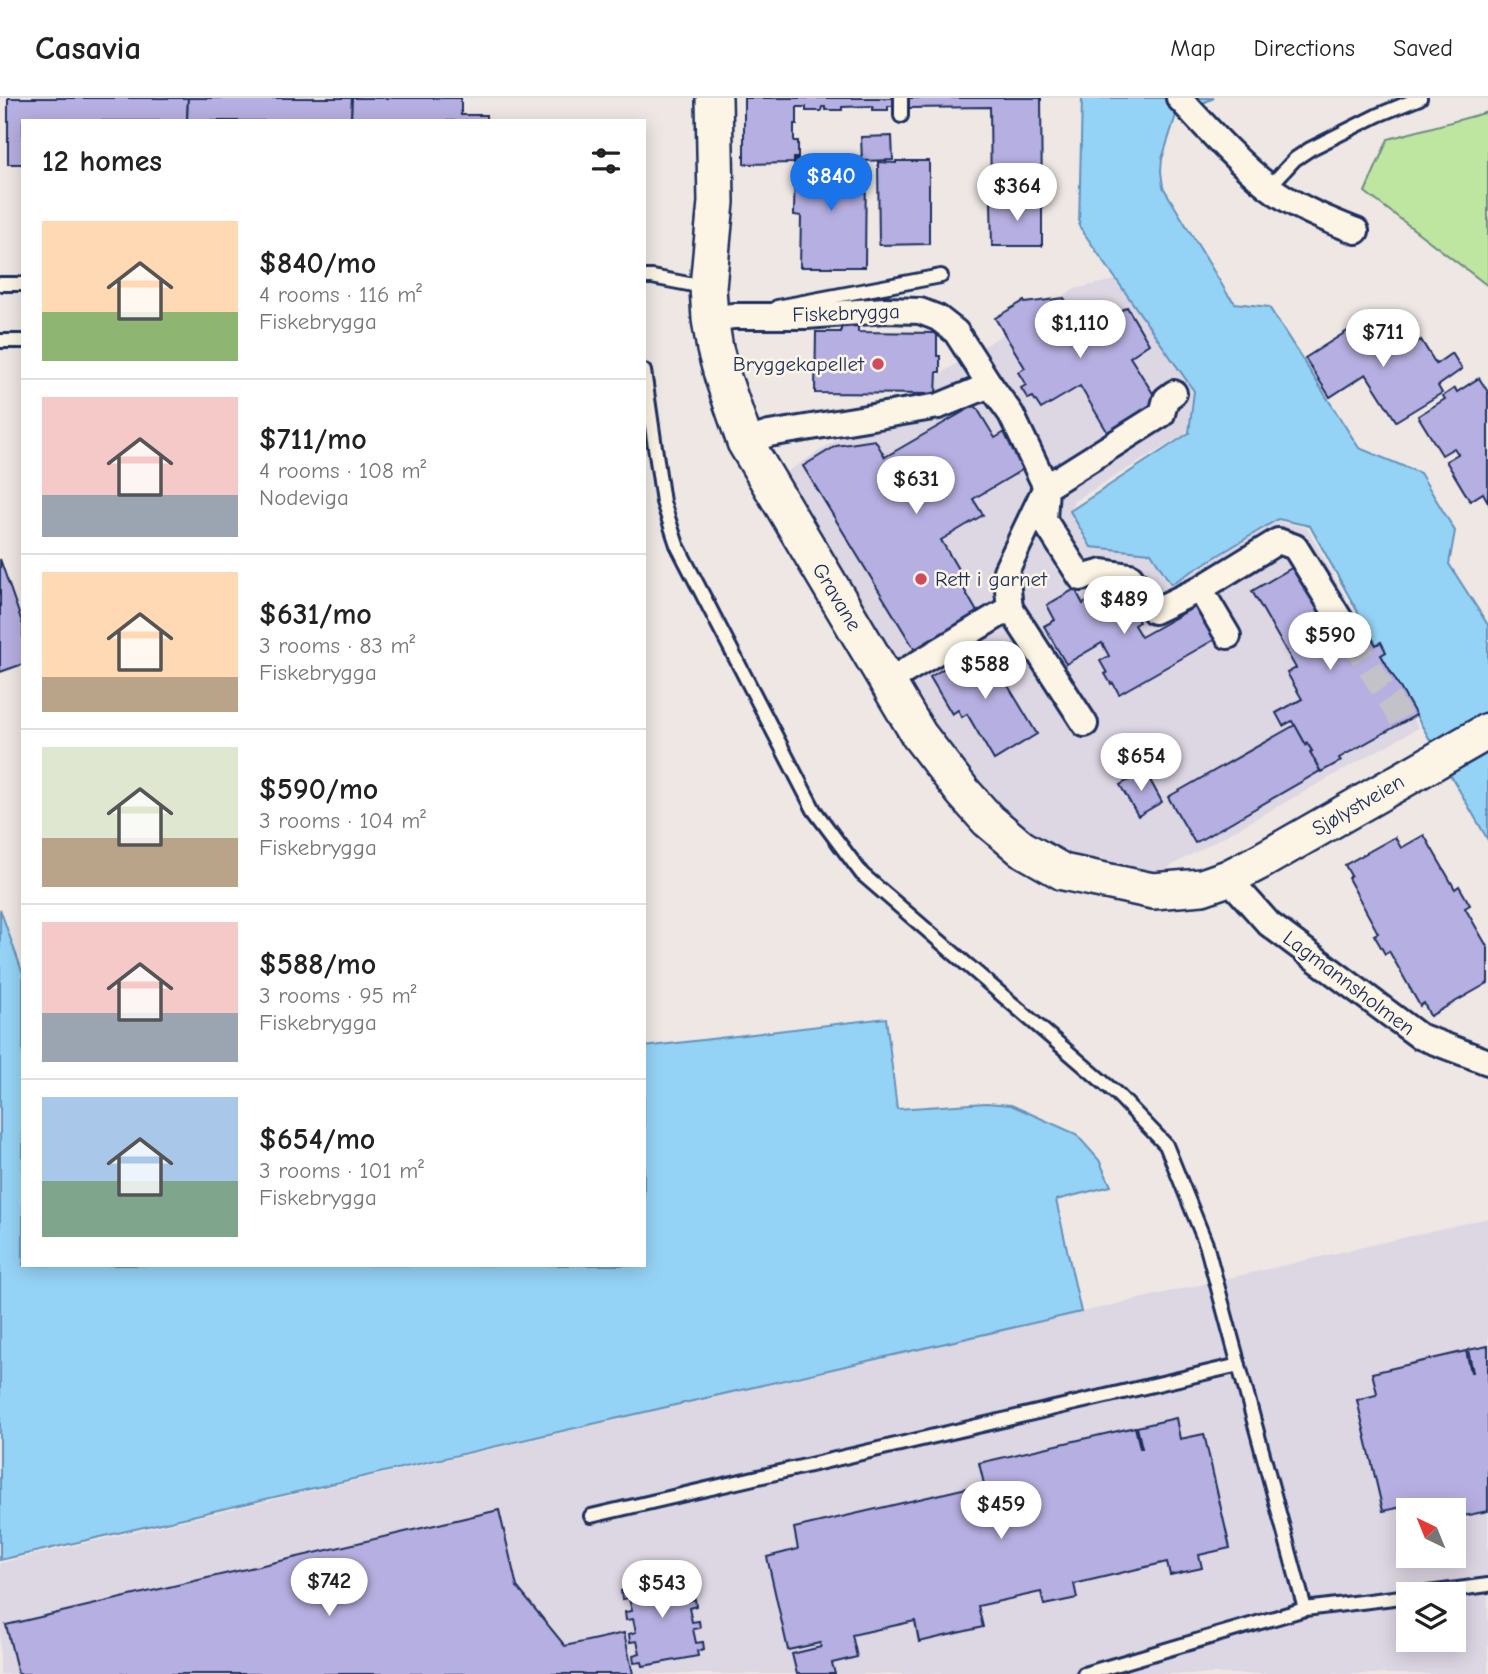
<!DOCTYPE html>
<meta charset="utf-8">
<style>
body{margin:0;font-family:"Comic Neue",sans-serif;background:#f6f6f6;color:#222;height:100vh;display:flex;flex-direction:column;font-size:26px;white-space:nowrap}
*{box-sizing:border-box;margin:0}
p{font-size:23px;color:#767676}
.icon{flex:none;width:38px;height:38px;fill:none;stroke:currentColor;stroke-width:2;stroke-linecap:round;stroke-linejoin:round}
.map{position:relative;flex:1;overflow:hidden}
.side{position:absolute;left:21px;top:21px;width:625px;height:1148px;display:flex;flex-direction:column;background:#fff;border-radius:0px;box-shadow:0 4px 18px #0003}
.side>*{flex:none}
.needle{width:46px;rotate:317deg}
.tools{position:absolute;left:1396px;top:1400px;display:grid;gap:14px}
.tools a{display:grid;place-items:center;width:70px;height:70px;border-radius:0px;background:#fff;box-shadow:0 4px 18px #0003;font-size:35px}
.price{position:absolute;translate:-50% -60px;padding:0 16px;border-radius:24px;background:#fff;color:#222;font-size:23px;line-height:46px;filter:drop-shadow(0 2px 4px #0008)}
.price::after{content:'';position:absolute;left:50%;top:42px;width:21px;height:16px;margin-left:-10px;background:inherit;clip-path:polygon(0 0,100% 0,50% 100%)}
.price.selected{background:#1a73e8;color:#fff}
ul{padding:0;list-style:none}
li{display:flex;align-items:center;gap:21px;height:175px;padding:0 21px}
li+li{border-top:2px solid #e0e0e0}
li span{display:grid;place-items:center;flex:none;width:196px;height:140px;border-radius:0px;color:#555}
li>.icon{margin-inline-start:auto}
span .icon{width:84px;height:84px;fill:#fffc;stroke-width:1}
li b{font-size:30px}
h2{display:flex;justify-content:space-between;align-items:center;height:84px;padding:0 21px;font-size:30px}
header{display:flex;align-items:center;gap:42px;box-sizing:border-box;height:98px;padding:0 35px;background:#fff;border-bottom:2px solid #e0e0e0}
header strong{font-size:33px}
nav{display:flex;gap:38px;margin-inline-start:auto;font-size:24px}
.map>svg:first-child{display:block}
.built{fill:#ddd6e3;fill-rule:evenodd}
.green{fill:#bee6a1;stroke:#6c8a80;stroke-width:2}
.water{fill:#95d3f6;stroke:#6491b9;stroke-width:2}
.building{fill:#b6afe1;stroke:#1b2f5e;stroke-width:2}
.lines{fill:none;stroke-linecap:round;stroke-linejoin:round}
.street-tunnel{stroke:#c4c2c9;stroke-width:24;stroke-dasharray:24 12;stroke-linecap:butt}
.lane-casing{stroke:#1b2f5e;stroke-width:18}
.street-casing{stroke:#1b2f5e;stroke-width:30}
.secondary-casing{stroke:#1b2f5e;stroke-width:40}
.lane{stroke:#fcf5e5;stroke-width:12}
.street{stroke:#fcf5e5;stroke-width:24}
.secondary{stroke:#fcf5e5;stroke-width:35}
.poi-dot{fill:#d1495b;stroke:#fcf5e5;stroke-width:2.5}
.labels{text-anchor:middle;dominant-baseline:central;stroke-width:5;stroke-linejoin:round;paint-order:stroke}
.street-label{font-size:21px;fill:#1b2f5e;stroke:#fcf5e5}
.poi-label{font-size:21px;fill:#1b2f5e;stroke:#fcf5e5;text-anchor:end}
</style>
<header>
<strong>Casavia</strong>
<nav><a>Map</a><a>Directions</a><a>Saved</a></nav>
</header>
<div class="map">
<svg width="1488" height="1576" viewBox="0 0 1488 1576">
<rect width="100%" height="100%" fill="#eee7e4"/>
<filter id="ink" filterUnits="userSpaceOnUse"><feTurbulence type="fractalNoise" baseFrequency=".0143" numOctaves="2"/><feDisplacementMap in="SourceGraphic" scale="14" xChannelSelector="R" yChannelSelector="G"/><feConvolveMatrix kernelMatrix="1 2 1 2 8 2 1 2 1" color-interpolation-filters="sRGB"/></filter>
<g filter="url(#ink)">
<g class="built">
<path d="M1115 182 1180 265 1193 295 1189 334 1074 403 1071 413 1150 454 1170 485 1277 423 1307 430 1418 630 1162 773 1060 769 968 714 766 387 1074 191Z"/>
<path d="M1488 1120V1576H0V1465ZM1409 1412H1454V1458H1409ZM1409 1496H1454V1542H1409Z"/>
</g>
<path class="green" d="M1488 14V188L1365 94 1388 41Z"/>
<g class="water">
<path d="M1082 0H1214L1176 17 1162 61 1161 73 1163 89 1228 197 1235 205 1269 209 1359 350 1420 375 1455 433 1449 466 1488 527V742L1381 557 1386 554 1381 545 1376 547 1310 428 1278 421 1171 486 1151 455 1091 449 1070 413 1189 335 1194 293 1079 128Z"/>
<path d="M0 811 23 876V1167H644V949L886 920 897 1011 986 1005 1011 1007 1076 1036 1099 1062 1111 1088 1056 1102 1081 1214 0 1462Z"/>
</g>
<g class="building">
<path d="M8 0H188L187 23H23V66H8Z"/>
<path d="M188 0H352L351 23H187Z"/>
<path d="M352 0H461V17H486V23H351Z"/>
<path d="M744 0H894V8H888V12H873V8L842 9V12H825V9H822L821 13H806V9H797V26H794V43H798V60H794V65L744 66Z"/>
<path d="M909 0H1041L1042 103H991L990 9 909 10Z"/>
<path d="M892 38 893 62 862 63 861 39Z"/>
<path d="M795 62 866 63 865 169H800L801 118 794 117Z"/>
<path d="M896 63H929V146L879 147 878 64 896 65Z"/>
<path d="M991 103H1042V148H992Z"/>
<path d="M1064 200 1077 221 1063 229 1071 243 1127 209 1149 246 1130 259 1159 305 1108 335 1080 288 1041 311 1033 299 1028 301 1021 290 1026 287 1018 274 1025 270 995 220 1024 203 1025 205Z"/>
<path d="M1365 222 1379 245 1395 235 1405 252 1421 242 1436 266 1452 255 1462 271 1438 288 1442 295 1396 323 1366 276 1330 299 1305 260Z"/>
<path d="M841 223H858V234L937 235V258H940V274H937L936 296 815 295 816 234H841Z"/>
<path d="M1479 280 1488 294V404L1483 395 1470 403 1446 363 1458 356 1454 350 1442 357 1418 318 1445 301 1443 298 1455 290 1457 294Z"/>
<path d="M975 307 995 340 1005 334 1027 369 973 401 983 417 941 442 965 483 961 486 980 519 918 557 803 368 836 348 875 342 885 359Z"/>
<path d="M0 461 23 527V566L0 574Z"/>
<path d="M1302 464 1347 542 1366 530 1376 547 1381 544 1386 554 1381 557 1416 617 1339 660 1341 663 1321 674 1310 654 1312 653 1307 645 1306 647 1292 623 1283 628 1276 615 1302 601 1287 575 1296 570 1252 493Z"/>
<path d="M1117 486 1139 524 1134 527 1141 539 1200 506 1219 539 1119 596 1113 585 1111 586 1105 576 1107 575 1100 563 1109 558 1102 545 1066 566 1044 528 1055 522 1047 507 1075 491 1083 506Z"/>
<path d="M983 546 1037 636 994 662 967 616 962 619 958 612 952 616 930 579Z"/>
<path d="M1295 627 1306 647 1307 645 1312 653 1310 654 1320 673 1195 745 1168 699Z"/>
<path d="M1145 673 1162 704 1138 718 1120 687Z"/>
<path d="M1424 737 1455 791 1459 788 1470 807 1465 810 1488 850V885L1430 918 1424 905 1420 908 1389 853 1385 856 1374 837 1378 835 1348 780 1351 778 1345 767 1395 739 1401 750Z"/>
<path d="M1488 1248V1413L1454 1420V1412H1409L1408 1431 1402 1409 1383 1413 1357 1302 1376 1297 1377 1295 1372 1275 1466 1253 1471 1274H1473L1468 1252Z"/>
<path d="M1176 1320 1180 1341 1204 1336 1230 1450 1199 1457 1202 1470 1170 1477 1167 1464 1074 1486 1077 1500 1044 1507 1041 1494 978 1508 983 1529 919 1544 915 1523 852 1537 857 1559 832 1565 835 1576H797L792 1556 821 1549 820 1545 788 1552 767 1459 798 1451 794 1430 984 1386 979 1365 1135 1329 1140 1350H1142L1137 1329Z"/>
<path d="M499 1412 517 1489 565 1548 624 1535 633 1576H18L6 1527Z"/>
<path d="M683 1476 684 1482 691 1480 692 1487 685 1489 688 1503 695 1501 696 1508 689 1510 692 1524 699 1523 700 1530 693 1531 696 1545 703 1544 704 1551 697 1553 698 1558 643 1568 642 1564 634 1565 633 1557 640 1555 637 1543 630 1544 629 1536 636 1534 633 1521 626 1522 625 1514 632 1513 629 1500 622 1501 621 1493 627 1491V1487Z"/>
</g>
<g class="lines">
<path class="street-tunnel" d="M1351 539 1403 624"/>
<defs>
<g id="lane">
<path d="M901 18V0"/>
<path d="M1269 89 1295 61 1310 51 1378 17 1420 0"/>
<path d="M644 179H652L704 189"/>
<path d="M0 186H23"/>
<path d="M777 209 941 178"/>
<path d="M0 243H23"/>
<path d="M644 273 663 404 677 447 814 712 862 776 1118 997 1166 1047 1206 1146 1305 1511"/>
<path d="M591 1418 1239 1267"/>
<path d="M1421 1496 1488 1487"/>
<path d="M1084 1576 1305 1511 1409 1498"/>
</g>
<g id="street">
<path d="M1179 0C1208 31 1236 63 1269 89 1295 109 1326 121 1356 133"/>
<path d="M710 221 733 218H806L885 212 920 213 938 220 956 234 990 287 1011 316 1046 389 1044 422 1081 480 1103 474 1130 478 1154 513 1200 491 1228 538"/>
<path d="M745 344 769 336 939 308 990 287"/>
<path d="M1200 491 1278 443 1295 449 1351 539"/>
<path d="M887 584 1010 510"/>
<path d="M1085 626 1010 510 1006 473 1046 389 1162 316 1166 301 1174 295"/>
<path d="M1228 780 1269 826 1419 938 1488 964"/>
</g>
<path id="secondary" d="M714 0 716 104 708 189 710 221 715 251 723 280 745 344 919 637 963 694 988 722 1021 750 1063 774 1153 793 1202 789 1228 780 1261 763 1488 633"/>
</defs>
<use href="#lane" class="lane-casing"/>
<use href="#street" class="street-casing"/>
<use href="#secondary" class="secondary-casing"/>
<use href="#lane" class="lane"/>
<use href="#street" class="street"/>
<use href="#secondary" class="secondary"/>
</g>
</g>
<g class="poi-dot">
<circle cx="878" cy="266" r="7"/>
<circle cx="921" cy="481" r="7"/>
</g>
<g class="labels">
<g class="street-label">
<text transform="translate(846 215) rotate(-2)">Fiskebrygga</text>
<text transform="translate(837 499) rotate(59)">Gravane</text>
<text transform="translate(1358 707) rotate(-30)">Sjølystveien</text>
<text transform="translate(1349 885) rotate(37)">Lagmannsholmen</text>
</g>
<g class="poi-label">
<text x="864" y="266">Bryggekapellet</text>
<text x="935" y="481" text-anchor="start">Rett i garnet</text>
</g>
</g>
</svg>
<div class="tools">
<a><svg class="needle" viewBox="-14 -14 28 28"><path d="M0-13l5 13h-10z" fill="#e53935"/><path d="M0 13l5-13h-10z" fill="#767676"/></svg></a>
<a><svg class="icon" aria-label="layers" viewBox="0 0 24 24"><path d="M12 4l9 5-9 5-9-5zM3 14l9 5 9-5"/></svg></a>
</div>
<b class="price selected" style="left:831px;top:115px">$840</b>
<b class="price" style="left:1017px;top:125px">$364</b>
<b class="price" style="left:1080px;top:262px">$1,110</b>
<b class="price" style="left:1383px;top:271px">$711</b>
<b class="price" style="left:916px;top:418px">$631</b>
<b class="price" style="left:1124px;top:538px">$489</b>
<b class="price" style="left:1330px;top:574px">$590</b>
<b class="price" style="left:985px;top:603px">$588</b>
<b class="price" style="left:1141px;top:695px">$654</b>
<b class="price" style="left:1001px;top:1443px">$459</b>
<b class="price" style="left:329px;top:1520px">$742</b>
<b class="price" style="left:662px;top:1522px">$543</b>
<section class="side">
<h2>12 homes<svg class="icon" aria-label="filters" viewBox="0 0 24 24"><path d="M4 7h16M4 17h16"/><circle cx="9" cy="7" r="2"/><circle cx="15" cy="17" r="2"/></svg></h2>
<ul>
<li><span style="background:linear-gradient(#ffd9b3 65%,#8fb573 0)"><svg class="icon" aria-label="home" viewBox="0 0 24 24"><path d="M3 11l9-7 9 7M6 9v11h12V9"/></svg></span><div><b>$840/mo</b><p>4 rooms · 116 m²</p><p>Fiskebrygga</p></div></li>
<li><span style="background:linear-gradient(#f6c9c9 70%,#9aa5b1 0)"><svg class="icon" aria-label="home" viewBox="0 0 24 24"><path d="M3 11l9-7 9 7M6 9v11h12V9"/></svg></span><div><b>$711/mo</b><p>4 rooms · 108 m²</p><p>Nodeviga</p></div></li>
<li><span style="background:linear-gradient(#ffd9b3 75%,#b9a48a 0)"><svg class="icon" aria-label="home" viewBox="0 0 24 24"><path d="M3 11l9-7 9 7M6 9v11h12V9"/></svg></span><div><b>$631/mo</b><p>3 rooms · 83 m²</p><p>Fiskebrygga</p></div></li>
<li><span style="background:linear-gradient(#dfe7d0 65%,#b9a48a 0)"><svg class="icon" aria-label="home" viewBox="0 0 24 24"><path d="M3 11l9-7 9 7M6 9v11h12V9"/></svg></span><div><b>$590/mo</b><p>3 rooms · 104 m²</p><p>Fiskebrygga</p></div></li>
<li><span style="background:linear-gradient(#f6c9c9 65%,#9aa5b1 0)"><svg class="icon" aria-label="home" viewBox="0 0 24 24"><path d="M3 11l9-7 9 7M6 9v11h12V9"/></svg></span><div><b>$588/mo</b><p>3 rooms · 95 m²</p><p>Fiskebrygga</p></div></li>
<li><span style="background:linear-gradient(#a9c7e8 60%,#7fa58c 0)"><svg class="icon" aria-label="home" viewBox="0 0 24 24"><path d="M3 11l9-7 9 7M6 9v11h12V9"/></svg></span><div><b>$654/mo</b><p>3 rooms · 101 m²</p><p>Fiskebrygga</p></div></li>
</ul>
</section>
</div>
